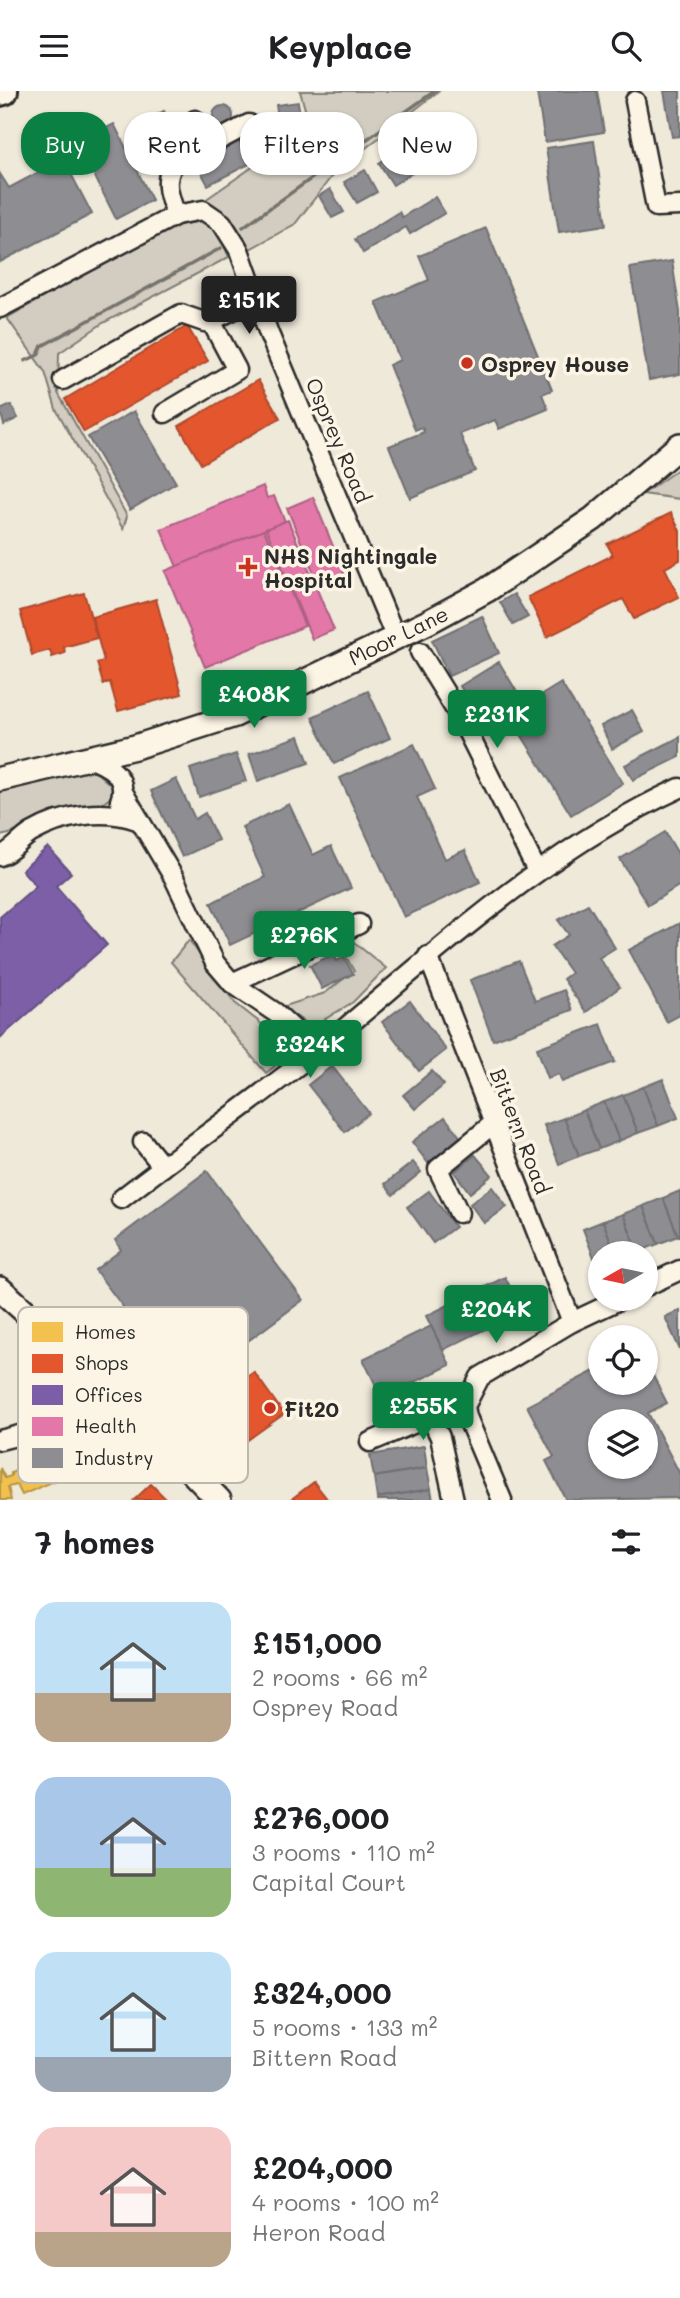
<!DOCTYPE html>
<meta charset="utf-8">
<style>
body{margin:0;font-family:Mali,sans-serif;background:#f6f6f6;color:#202124;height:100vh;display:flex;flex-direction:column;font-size:26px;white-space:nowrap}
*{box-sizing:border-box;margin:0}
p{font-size:23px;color:#757577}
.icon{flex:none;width:38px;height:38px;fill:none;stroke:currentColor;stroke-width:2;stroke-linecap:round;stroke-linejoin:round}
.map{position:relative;height:1409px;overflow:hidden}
.drawer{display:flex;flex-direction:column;background:#fff;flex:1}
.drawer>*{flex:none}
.guide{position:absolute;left:21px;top:21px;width:639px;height:63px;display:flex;gap:14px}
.needle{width:46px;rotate:261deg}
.buttons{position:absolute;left:588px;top:1150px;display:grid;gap:14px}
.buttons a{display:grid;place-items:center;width:70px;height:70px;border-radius:50%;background:#fff;box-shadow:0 2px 5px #0004;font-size:35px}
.price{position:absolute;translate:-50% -60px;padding:0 16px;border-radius:7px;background:#0b8043;color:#fff;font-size:23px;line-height:46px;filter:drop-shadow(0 2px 4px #0008)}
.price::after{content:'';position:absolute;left:50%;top:42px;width:21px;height:16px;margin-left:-10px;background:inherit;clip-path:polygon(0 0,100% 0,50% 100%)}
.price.selected{background:#222;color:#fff}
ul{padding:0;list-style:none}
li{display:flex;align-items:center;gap:21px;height:175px;padding:0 35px}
li span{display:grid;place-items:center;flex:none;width:196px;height:140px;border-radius:21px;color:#555}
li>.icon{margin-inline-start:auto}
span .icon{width:84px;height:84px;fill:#fffc;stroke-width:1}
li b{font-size:30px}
h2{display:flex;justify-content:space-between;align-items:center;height:84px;padding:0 35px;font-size:30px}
.pill{padding:0 24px;border-radius:28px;background:#fff;box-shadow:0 2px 5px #0004;font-size:24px;line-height:63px}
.pill.selected{background:#0b8043;color:#fff}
header{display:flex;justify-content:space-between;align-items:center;height:91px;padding:0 35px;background:#fff;font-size:32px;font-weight:800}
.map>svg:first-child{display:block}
.green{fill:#d2cdc0;stroke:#7e7c76;stroke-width:2}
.homes{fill:#f2c14e;stroke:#b69444;stroke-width:2}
.shops{fill:#e4572e;stroke:#ac4a2d;stroke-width:2}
.offices{fill:#7b5ea7;stroke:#634f82;stroke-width:2}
.health{fill:#e377a8;stroke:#ac6082;stroke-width:2}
.industry{fill:#8d8d92;stroke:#707073;stroke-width:2;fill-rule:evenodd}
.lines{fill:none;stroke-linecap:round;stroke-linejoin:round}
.stream{stroke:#75736d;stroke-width:3.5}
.minor-casing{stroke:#2b2b2b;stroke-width:23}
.major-casing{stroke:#2b2b2b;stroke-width:28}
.highway-casing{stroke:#2b2b2b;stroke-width:32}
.minor{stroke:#fcf5e5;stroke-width:18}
.major{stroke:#fcf5e5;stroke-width:23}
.highway{stroke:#fcf5e5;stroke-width:26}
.poi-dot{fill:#c8321e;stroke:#fcf5e5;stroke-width:2.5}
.labels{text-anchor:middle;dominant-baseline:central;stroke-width:7;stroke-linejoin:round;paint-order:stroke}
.poi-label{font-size:21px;font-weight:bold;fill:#2b2b2b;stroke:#fcf5e5;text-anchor:start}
.street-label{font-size:21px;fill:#2b2b2b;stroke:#fcf5e5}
.key{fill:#fcf5e5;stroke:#bdb8ad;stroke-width:2}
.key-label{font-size:19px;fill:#2b2b2b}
</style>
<header><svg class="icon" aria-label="menu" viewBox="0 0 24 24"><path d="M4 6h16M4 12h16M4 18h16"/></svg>Keyplace<svg class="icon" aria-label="search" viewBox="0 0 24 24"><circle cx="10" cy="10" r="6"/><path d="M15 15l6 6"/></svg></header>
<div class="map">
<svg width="680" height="1409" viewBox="0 0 680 1409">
<rect width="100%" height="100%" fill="#efe9da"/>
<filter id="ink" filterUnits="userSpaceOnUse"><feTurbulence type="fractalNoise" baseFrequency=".0143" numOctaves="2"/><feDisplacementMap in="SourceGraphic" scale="14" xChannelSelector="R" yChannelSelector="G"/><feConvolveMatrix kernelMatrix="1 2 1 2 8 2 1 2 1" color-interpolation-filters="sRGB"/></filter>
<g filter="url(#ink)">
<g class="green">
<path d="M300 0H439L335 81 295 133 250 158 227 128 205 109 310 36Z"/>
<path d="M200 130 216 136 229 166 103 232 59 262 58 302 127 425 123 438 56 318 45 281 7 227 164 137Z"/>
<path d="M678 378 680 408 643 403Z"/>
<path d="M84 678 97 682 112 695C112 701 112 707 106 710 97 716 69 717 56 721 35 727 22 742 0 745V698Z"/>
<path d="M350 848 386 877 353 911 312 936 282 916 325 902 354 880 342 858Z"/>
<path d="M189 849 235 912 272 941 276 937C291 955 284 970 266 982L171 871Z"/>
</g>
<path class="homes" d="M113 1337 141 1370 123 1388 105 1368 22 1404 17 1394 8 1396 11 1409H0V1377L5 1387 11 1385V1382L97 1344 100 1351Z"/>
<g class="shops">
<path d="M187 235 208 270 84 341 65 308Z"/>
<path d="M258 289 280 327 201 373 179 335Z"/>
<path d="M671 422 680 440V469L665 477 679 506 634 528 623 508 547 546 528 506 613 464 607 453Z"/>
<path d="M84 502 97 547 64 556 65 562 52 566 50 559 32 564 20 520Z"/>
<path d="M156 508 182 603 118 620 110 591 103 593 97 572 104 570 92 526Z"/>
<path d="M254 1281 284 1323 242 1353 212 1311Z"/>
<path d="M314 1391 328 1409H289L294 1406Z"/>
<path d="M151 1393 167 1409H134Z"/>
</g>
<path class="offices" d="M48 756 71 782 56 795 107 854 0 947V826L36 795 22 779Z"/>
<g class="health">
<path d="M263 395 267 407 274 405 285 430 177 476 161 438Z"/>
<path d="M313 406 346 487 320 497 287 417Z"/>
<path d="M288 429 334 539 312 548 266 438Z"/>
<path d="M264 439 305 535 205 576 165 480Z"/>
</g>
<g class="industry">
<path d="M549 0H597L604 41 545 51 537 2Z"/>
<path d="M664 0H680V45L672 46Z"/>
<path d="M298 11 302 36 280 40 276 14Z"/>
<circle cx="223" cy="25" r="10"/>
<path d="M164 20 179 51 158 60 144 31Z"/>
<path d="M114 33 152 109 116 128 81 58 92 52 89 46Z"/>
<path d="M238 48 251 72 208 94 195 70Z"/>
<path d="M594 50 606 134 559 141 546 57Z"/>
<path d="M400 58 414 81 393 94 379 72Z"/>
<path d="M54 73 63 79 68 77 92 123 0 171V83L9 97Z"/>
<path d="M365 79 377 101 357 112 344 91Z"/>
<path d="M330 98 344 121 332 127 319 105Z"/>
<path d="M435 106 445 122 410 143 406 136 363 162 355 148 399 121 402 126Z"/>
<path d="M486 137 552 299 542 303 548 318 499 338 495 329 460 343 475 380 410 407 389 355 424 341 422 336 415 339 389 274 400 269 376 211 429 189 419 165Z"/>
<path d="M672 170 680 221V283L649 289 630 177Z"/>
<path d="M11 314 18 327 4 334 0 319Z"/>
<path d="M134 320 176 392 130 419 88 346Z"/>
<path d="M514 503 528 526 513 534 500 511Z"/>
<path d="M482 525 499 562 449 585 432 549Z"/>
<path d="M499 571 517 601 478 624 460 595Z"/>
<path d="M561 592 623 692 571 724 509 624Z"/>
<path d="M368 600 390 647 334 673 312 626Z"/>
<path d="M632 619 644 641 612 658 601 635Z"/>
<path d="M299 645 309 672 258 690 249 663Z"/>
<path d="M680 646V666L633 689 625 674Z"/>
<path d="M414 653 435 698 417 706 445 768 465 759 480 791 404 826 340 687Z"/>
<path d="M236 663 246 690 199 706 190 678Z"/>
<path d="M176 688 195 728 205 722 218 749 182 766 151 700Z"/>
<path d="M289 713 313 764 331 755 351 797 230 854 211 812 265 786 242 736Z"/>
<path d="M665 741 680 766V794L648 814 620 768Z"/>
<path d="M588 813 615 857 599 867 620 896 586 921 563 888 571 882 552 855 569 844 558 829Z"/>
<path d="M680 832V924L667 931 629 859Z"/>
<path d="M334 863 337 870 344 866 353 883 322 898 310 874Z"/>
<path d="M519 870 535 910 564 899 572 919 493 949 470 889Z"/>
<path d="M410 910 446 959 419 980 382 931Z"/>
<path d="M601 933 615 971 562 991 559 983 548 987 537 957Z"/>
<path d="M332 975 369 1022 345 1041 308 994Z"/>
<path d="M432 980 444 994 415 1018 403 1004Z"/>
<path d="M663 988 678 1027 658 1035 643 996Z"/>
<path d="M643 996 658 1035 638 1042 623 1004Z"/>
<path d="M623 1004 638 1042 619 1050 604 1011Z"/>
<path d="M604 1011 619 1050 599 1058 584 1019Z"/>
<path d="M584 1019 599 1058 579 1065 564 1027Z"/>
<path d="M445 1026 461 1047 428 1072 412 1051Z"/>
<path d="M564 1027 579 1065 559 1073 544 1034Z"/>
<path d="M475 1064 492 1084 470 1102 454 1081Z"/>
<path d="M413 1071 421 1081 393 1104 385 1093Z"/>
<path d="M207 1080 303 1209 185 1297 95 1179 121 1159 115 1149Z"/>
<path d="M492 1096 507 1116 484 1132 470 1113Z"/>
<path d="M429 1100 455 1136 433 1152 407 1116Z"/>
<path d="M680 1100V1145H678L663 1107Z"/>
<path d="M663 1107 678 1145 658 1153 643 1115Z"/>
<path d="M643 1115 658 1153 638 1161 623 1123Z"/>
<path d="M623 1123 638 1161 636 1162H615L603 1130Z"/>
<path d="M603 1130 615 1162H600L598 1177 583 1138Z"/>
<path d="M505 1186 522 1220 443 1259 426 1225Z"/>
<path d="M680 1219V1259L665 1226Z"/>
<path d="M431 1235 450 1274 382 1307 363 1268Z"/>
<path d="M646 1271 667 1312 648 1322 680 1383V1407L566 1409 546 1370 554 1366 527 1315 600 1277V1292H646ZM600 1330H646V1376H600Z"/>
<path d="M424 1355 427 1377 374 1386 370 1364Z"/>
<path d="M427 1377 431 1398 377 1407 374 1386Z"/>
<path d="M431 1398 433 1409H378L377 1407Z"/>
</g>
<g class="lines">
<g class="stream">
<path d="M243 136 435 0"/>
<path d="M25 270 38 264 42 255 221 157"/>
</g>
<defs>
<g id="minor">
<path d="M635 10 656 116 680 115"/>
<path d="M195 29 204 54"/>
<path d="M176 124C170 107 162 90 174 73L249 33"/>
<path d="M0 217 176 124 203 119 222 132 239 159 269 243 395 545"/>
<path d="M63 289 181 223 204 231 211 230 255 208"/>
<path d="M165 322 237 279 211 230"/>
<path d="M420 561 460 626 537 780"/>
<path d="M88 667C109 674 129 686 120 710"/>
<path d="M123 701 174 787 215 872 232 892 276 922 317 960"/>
<path d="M0 765C12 761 20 749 31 742 62 724 103 717 137 729"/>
<path d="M428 865 572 1231"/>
<path d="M232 892 359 833"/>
<path d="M143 1051 163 1076"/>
<path d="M121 1108C195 1050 273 997 345 937 451 848 553 755 680 697"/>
<path d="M459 1122 438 1078 494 1032"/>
<path d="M646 1195 680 1179"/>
<path d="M431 1327 440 1346 454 1409"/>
<path d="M0 1349C44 1339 73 1325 104 1291"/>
<path d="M370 1351 446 1319 465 1315"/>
<path d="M502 1409 467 1326 465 1315 480 1286 572 1231 621 1208"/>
</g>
<g id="major">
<path d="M0 688 135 656 235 624 428 531 487 499 593 428 680 354"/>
<path d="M0 1198 104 1291 219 1409"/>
</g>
<path id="highway" d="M0 1 4 0"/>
</defs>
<use href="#minor" class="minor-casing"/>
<use href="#major" class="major-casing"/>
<use href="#highway" class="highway-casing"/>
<use href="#minor" class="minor"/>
<use href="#major" class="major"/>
<use href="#highway" class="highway"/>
</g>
</g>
<g class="poi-dot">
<circle cx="467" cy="272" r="7"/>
<path d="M244.5 465.5h7v7h7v7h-7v7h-7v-7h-7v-7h7z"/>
<circle cx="270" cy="1317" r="7"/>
</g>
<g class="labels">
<g class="poi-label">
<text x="481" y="272">Osprey House</text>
<text x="264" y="464">NHS Nightingale<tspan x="264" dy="24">Hospital</tspan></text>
<text x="284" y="1317">Fit20</text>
</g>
<g class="street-label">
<text transform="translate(339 349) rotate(67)">Osprey Road</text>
<text transform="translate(398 544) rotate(-26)">Moor Lane</text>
<text transform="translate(521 1040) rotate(69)">Bittern Road</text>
</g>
</g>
<rect x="18" y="1216" width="230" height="176" rx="10" class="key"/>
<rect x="32" y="1231" width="31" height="20" fill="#f2c14e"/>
<rect x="32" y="1263" width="31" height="19" fill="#e4572e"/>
<rect x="32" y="1294" width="31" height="20" fill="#7b5ea7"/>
<rect x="32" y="1326" width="31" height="19" fill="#e377a8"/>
<rect x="32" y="1357" width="31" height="20" fill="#8d8d92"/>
<g class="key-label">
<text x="75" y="1248">Homes</text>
<text x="75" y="1279">Shops</text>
<text x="75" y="1311">Offices</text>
<text x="75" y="1342">Health</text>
<text x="75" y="1374">Industry</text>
</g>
</svg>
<div class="buttons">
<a><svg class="needle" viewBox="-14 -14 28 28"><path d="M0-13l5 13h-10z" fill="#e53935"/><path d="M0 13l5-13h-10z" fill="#757577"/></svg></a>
<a><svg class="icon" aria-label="locate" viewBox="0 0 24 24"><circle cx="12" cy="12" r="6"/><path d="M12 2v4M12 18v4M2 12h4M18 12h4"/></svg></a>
<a><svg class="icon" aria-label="layers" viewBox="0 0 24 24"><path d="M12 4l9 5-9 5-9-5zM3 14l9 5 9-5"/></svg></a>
</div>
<b class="price selected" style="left:249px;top:245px">£151K</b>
<b class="price" style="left:254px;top:639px">£408K</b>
<b class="price" style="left:497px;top:659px">£231K</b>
<b class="price" style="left:304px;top:880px">£276K</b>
<b class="price" style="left:310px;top:989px">£324K</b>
<b class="price" style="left:496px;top:1254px">£204K</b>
<b class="price" style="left:423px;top:1351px">£255K</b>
<div class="guide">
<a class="pill selected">Buy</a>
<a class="pill">Rent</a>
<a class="pill">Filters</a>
<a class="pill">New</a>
</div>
</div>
<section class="drawer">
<h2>7 homes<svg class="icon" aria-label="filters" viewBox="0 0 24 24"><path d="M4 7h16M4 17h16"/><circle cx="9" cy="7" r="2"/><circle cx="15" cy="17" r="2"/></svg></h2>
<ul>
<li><span style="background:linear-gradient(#bfe0f5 65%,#b9a48a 0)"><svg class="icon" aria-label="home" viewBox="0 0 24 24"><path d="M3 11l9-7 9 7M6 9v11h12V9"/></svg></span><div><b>£151,000</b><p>2 rooms · 66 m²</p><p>Osprey Road</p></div></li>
<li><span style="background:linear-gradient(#a9c7e8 65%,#8fb573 0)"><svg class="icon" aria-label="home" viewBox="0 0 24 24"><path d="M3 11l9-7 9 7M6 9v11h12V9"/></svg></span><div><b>£276,000</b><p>3 rooms · 110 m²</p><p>Capital Court</p></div></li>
<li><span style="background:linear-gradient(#bfe0f5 75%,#9aa5b1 0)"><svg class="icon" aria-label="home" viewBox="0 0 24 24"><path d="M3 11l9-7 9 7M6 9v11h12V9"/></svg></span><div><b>£324,000</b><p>5 rooms · 133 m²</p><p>Bittern Road</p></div></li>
<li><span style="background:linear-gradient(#f6c9c9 75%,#b9a48a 0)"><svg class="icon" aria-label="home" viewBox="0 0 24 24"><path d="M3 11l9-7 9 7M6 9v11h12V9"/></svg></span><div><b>£204,000</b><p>4 rooms · 100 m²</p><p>Heron Road</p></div></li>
</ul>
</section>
